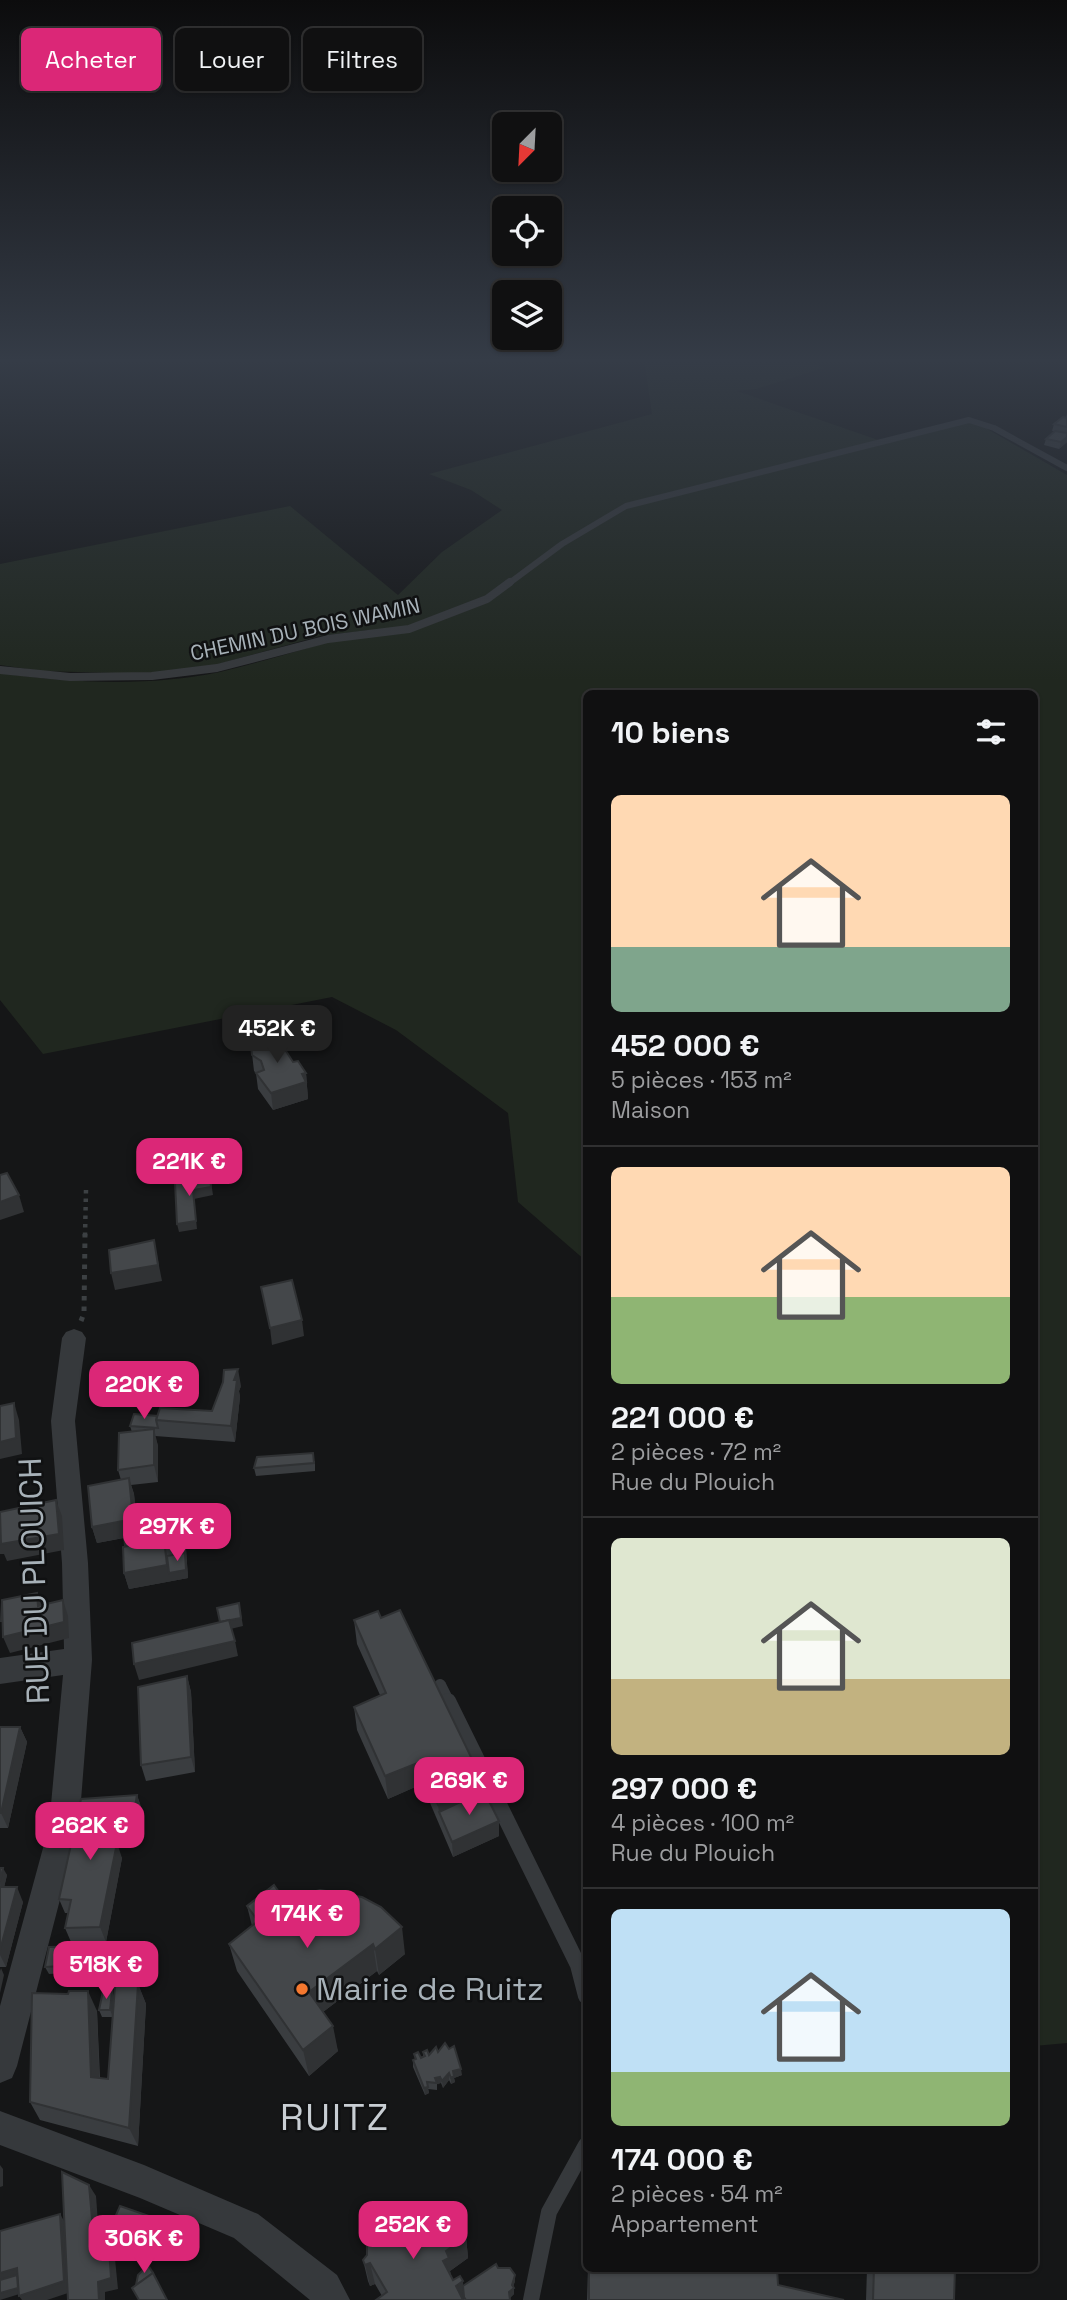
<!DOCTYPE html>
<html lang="fr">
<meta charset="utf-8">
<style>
body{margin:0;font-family:"Space Grotesk",sans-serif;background:#1e1e1f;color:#f1f3f6;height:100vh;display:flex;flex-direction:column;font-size:26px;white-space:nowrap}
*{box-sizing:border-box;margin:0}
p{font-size:23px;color:#9c9d9f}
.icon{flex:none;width:38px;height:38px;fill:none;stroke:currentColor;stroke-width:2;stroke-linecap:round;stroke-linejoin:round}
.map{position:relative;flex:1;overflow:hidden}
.drawer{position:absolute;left:583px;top:690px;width:455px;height:1582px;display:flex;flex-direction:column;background:#101011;border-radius:10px;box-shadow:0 2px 5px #0004,0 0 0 2px #303031}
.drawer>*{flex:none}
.banner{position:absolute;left:21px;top:28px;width:457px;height:63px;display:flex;gap:14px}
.needle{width:46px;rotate:204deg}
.controls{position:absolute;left:492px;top:112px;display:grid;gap:14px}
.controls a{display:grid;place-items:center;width:70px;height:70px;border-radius:10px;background:#101011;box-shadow:0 2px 5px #0004,0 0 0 2px #303031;font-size:35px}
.price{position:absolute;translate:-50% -60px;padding:0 16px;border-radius:14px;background:#db2777;color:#fff;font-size:23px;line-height:46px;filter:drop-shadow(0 2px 4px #0008)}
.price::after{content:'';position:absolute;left:50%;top:42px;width:21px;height:16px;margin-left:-10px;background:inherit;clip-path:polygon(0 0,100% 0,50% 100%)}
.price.active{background:#222;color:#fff}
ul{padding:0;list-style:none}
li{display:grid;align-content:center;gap:14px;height:371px;padding:0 28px}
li+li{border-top:2px solid #303031}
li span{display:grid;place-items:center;height:217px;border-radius:10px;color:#555}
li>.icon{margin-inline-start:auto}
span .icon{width:126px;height:126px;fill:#fffc;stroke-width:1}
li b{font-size:30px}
h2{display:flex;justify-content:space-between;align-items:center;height:84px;padding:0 28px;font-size:30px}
.chip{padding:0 24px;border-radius:10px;background:#101011;box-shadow:0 2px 5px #0004,0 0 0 2px #303031;font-size:24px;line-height:63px}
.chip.active{background:#db2777;color:#fff}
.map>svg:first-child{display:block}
.green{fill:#20271f}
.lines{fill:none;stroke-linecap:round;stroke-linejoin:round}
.path-far1{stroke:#3c4043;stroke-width:4.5;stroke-dasharray:3.5 5;stroke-linecap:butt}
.path{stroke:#3c4043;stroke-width:5;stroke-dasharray:4.5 6;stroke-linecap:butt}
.service-far3{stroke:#36393c;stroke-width:6}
.service-far2{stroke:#36393c;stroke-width:8}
.service-far1{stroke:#36393c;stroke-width:12}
.service{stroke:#36393c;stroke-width:16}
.minor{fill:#36393c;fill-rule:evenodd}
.wall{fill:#3a3d40}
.shaded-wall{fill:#303234}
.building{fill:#44474a;stroke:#303234;stroke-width:2}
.poi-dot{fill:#f5782f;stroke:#101112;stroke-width:2.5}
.labels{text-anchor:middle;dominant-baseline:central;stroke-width:5;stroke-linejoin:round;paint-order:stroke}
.far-street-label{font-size:21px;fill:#a7b1b8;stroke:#101112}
.near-street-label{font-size:32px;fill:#a7b1b8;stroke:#101112}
.near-poi-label{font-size:32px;fill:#a7b1b8;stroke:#101112;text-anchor:start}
.near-quarter-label{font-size:37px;letter-spacing:2px;fill:#c8ced3;stroke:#101112}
</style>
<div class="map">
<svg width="1067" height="2300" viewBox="0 0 1067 2300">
<rect width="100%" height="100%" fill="#151617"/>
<path class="green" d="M644 359H804L824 368 756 389 737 391 884 442 969 422 984 427 1067 475V2043L1034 2046V693H586V1261L518 1202 508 1113 396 1030 332 997 43 1054 0 1000V673C72 683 148 687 220 672 270 660 320 644 370 630L320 636 215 665 150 674 41 671 0 665V564L290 506 398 595 442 552 502 510 471 490 429 474 652 414Z"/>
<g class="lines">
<path class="path-far1" d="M85 1236 86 1190"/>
<path class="path" d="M81 1321 84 1313 85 1234"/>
<path class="service-far3" d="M508 584 562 544 626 506 969 420 994 428 1067 468"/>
<path class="service-far2" d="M0 670 70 677 152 676 217 668 328 639 409 629 487 599 510 582"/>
<path class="service-far1" d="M440 1685 449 1703"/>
<g class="service">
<path d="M448 1701 578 1965 586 1996"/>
<path d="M531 2300 549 2212 586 2145"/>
</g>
<g class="minor">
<path d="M74 1329 82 1332 86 1338 75 1421 88 1563 92 1660 79 1826 17 2066 12 2078 0 2083V2006L49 1826 63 1675 0 1684V1658L64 1649 62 1563 51 1421 62 1338 66 1332Z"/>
<path d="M0 2111 144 2165 258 2214 337 2275 350 2300H310L234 2238 140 2198 0 2145Z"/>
</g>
</g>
<g class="wall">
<path d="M1067 414V442L1059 449 1044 445 1046 439 1055 431H1052L1054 424 1066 417Z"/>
<path d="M267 1039 306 1073 308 1099 273 1110 258 1089 256 1073 254 1071 251 1045Z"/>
<path d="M241 1386 239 1391 240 1397 235 1442 155 1436 158 1446V1482L131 1485 134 1494 137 1525 185 1534 188 1578 129 1589 124 1573V1538L97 1543 92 1527 121 1480 118 1470 132 1432 130 1426 157 1416 212 1411Z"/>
<path d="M315 1461V1471L256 1476 254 1468Z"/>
<path d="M381 1618 484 1784V1791L499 1836 453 1857 422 1784 388 1799 357 1730 354 1707 380 1695 357 1644 354 1620Z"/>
<path d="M187 1676 191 1692 195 1772 146 1781 141 1765Z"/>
<path d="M0 1727H20L27 1742 8 1828H0Z"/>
<path d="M137 1795 142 1810 140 1822 112 1825 109 1843 122 1858 106 1942H71L65 1928 68 1913H65L59 1899 81 1799Z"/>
<path d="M0 1868 7 1875 4 1887 23 1902 6 1967H0Z"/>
<path d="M284 1899 405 1954 379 1975 377 1971 323 2012 338 2051 309 2076 237 1971 229 1944 252 1926 247 1906Z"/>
<path d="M87 1953 83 1972 49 1974 45 1967Z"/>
<path d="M138 1984 146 2004 138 2146 40 2120 30 2102 68 1994 97 2011 100 2078 108 2079 113 2017H102L99 2010 114 1996Z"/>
<path d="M423 2052 429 2055 438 2052 462 2075 454 2078 455 2082 451 2084 449 2080 443 2088 441 2083 437 2084V2090L428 2089 429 2093 425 2095 413 2067V2060L415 2059 414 2054 421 2058 423 2057Z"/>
<path d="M116 2215 152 2222 137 2244 122 2237 119 2231 123 2223 119 2221Z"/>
<path d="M384 2219 419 2227 421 2240 466 2236 468 2258 450 2271 451 2275 453 2280 463 2281V2286L498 2268 515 2281 513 2287 514 2294 510 2298V2300H376L382 2296 375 2284 370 2286 368 2281 363 2260 367 2255 373 2228 372 2220Z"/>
<path d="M588 2268H777L778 2285 844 2300H587Z"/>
<path d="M867 2268H955L954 2300H866Z"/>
</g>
<g class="shaded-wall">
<path d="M1067 437V442L1059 449 1061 442Z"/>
<path d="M306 1073 308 1099 273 1110 271 1093Z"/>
<path d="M210 1175 213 1195 194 1199 197 1229 179 1232 177 1224 193 1190Z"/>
<path d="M19 1195 24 1212 0 1220V1202Z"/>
<path d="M154 1240 162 1281 115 1290 111 1273Z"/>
<path d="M302 1320 304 1336 272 1345 270 1328Z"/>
<path d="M238 1369 241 1386 239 1391 240 1397 235 1442 231 1426 234 1380Z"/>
<path d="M177 1383 179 1391 149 1399 147 1391Z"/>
<path d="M14 1403 19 1420 22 1454 0 1459V1442Z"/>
<path d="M154 1429 158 1446V1482L154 1465Z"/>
<path d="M129 1478 134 1494 138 1535 97 1543 92 1527Z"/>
<path d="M56 1500 62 1516 64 1550 7 1561 4 1554H0V1537Z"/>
<path d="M181 1518 185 1534 188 1578 129 1589 124 1573 165 1548 169 1564 185 1553 183 1545Z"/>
<path d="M37 1593 43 1609 38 1606Z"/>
<path d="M63 1600 68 1616 69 1638 10 1653 3 1637Z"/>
<path d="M1 1602 4 1610V1622H0Z"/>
<path d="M239 1603 243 1626 222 1631 220 1623Z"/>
<path d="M235 1641 238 1656 139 1680 134 1664Z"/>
<path d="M187 1676 191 1692 195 1772 191 1757Z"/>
<path d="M20 1727 27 1742 8 1828 1 1813Z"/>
<path d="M420 1762 422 1784 388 1799 385 1776Z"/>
<path d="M484 1784 485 1806 439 1812 438 1805Z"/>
<path d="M137 1795 142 1810 140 1822 135 1807Z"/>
<path d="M107 1810 112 1825 106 1858 100 1843Z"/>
<path d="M499 1821V1836L453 1857 452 1842Z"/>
<path d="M117 1843 122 1858 106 1942 100 1927Z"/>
<path d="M3 1868 7 1875 1 1901 0 1881Z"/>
<path d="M17 1887 23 1902 6 1967 0 1955V1950Z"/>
<path d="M402 1927 405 1954 379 1975 375 1949Z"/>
<path d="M373 1944 377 1971 315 2018 309 1992Z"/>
<path d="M84 1946 87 1953 83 1972 80 1965Z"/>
<path d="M1 1968 4 1975 0 1993V1971Z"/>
<path d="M138 1984 146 2004 138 2146 129 2128Z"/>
<path d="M88 1991 97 2011 100 2096 91 2077Z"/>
<path d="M112 1991 115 1998 113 2017 110 2010Z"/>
<path d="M333 2026 338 2051 309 2076 303 2050Z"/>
<path d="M461 2069 462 2075 454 2078 455 2082 451 2084V2078L453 2071Z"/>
<path d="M449 2073V2080L443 2088 442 2081Z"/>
<path d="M440 2077 441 2083 437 2084 435 2078Z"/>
<path d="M428 2087 429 2093 425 2095 424 2088Z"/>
<path d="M0 2165 3 2169V2186L0 2187Z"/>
<path d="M89 2185 96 2196 101 2263 95 2252Z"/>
<path d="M60 2214 67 2226 71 2292 47 2300H22L19 2296Z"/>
<path d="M149 2216 152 2222 137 2244 134 2239Z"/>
<path d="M419 2227 423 2249 413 2233Z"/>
<path d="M466 2236 468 2258 450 2271 451 2279 443 2261 446 2251Z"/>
<path d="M109 2248 115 2259 118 2289 105 2292V2300H99L98 2282Z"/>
<path d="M370 2263 375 2284 370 2286 365 2265Z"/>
<path d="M17 2268 26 2292 0 2300V2273Z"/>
<path d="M515 2275V2281L512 2290 514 2288V2294L509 2298V2292Z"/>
<path d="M463 2281 464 2300H458L456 2286Z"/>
</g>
<g class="building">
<path d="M1063 417 1067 418V427L1054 424Z"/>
<path d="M1055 431 1067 433V437L1061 442 1046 439Z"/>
<path d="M265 1037 267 1039 277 1037 293 1062 298 1061 306 1073 302 1074 306 1082 271 1093 256 1073 264 1070 261 1061 252 1055 251 1045Z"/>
<path d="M7 1173 19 1195 0 1202V1175Z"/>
<path d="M210 1175 211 1187 193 1190 196 1221 177 1224 175 1182Z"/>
<path d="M154 1240 158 1265 111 1273 109 1250Z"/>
<path d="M292 1280 302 1320 270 1328 261 1287Z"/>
<path d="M238 1369 234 1380H237L231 1426 156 1420 160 1408 212 1411 223 1382 224 1370Z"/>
<path d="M175 1373 177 1383 147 1391 145 1381Z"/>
<path d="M14 1403 16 1438 0 1442V1406Z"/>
<path d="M134 1414 157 1416 156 1420 158 1428 130 1426Z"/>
<path d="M154 1429V1465L118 1470 119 1433Z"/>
<path d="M313 1453 314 1463 254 1468 257 1457Z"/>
<path d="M129 1478 133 1519 92 1527 88 1486Z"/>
<path d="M56 1500 59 1534 1 1544 0 1512Z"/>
<path d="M181 1518 183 1545 165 1548 167 1565 124 1573 123 1547 129 1546 127 1527Z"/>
<path d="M128 1535 129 1546H125L124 1536Z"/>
<path d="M185 1553 186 1570 169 1573 167 1556Z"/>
<path d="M37 1593 38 1606 63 1600 64 1622 3 1637 2 1600Z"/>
<path d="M239 1603 241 1618 220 1622 217 1608Z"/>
<path d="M400 1610 484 1784 438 1805 420 1762 385 1776 354 1707 386 1693 354 1620 378 1611 381 1618Z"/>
<path d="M229 1620 235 1641 134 1664 132 1643Z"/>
<path d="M187 1676 191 1757 141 1765 138 1687Z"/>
<path d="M0 1727H20L1 1813H0Z"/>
<path d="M484 1791 499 1821 452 1842 439 1812Z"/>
<path d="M137 1795 135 1807 107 1810 100 1843H117L100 1927 65 1928 71 1900 59 1899 81 1799Z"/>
<path d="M0 1868H3L0 1881Z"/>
<path d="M274 1885 284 1899 320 1890 362 1897 381 1907 402 1927 375 1949 373 1944 309 1992 333 2026 303 2050 229 1944 258 1921 247 1906Z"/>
<path d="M0 1887H17L0 1950Z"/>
<path d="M84 1946 80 1965 45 1967 49 1947Z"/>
<path d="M138 1984 129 2128 30 2102 32 1993 68 1994 69 1991H88L91 2077 108 2079 115 1986Z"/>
<path d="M103 1991H112L110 2010H99Z"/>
<path d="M445 2043 449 2049 454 2046 461 2069 453 2071 454 2076 451 2078 449 2073 442 2081 440 2077 435 2078 437 2083 427 2082 428 2087 424 2088 413 2060 416 2059 414 2054 418 2052 421 2058 425 2056 423 2052 427 2050 429 2055 436 2047 438 2052Z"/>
<path d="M62 2172 89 2185 95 2252 109 2248 111 2278 98 2282 99 2300H68Z"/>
<path d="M120 2206 149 2216 134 2239 119 2231 124 2220 116 2215Z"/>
<path d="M60 2214 64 2281 19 2296 17 2268 0 2273V2231Z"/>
<path d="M380 2214 384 2219H400L410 2226 417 2222 419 2227 413 2233 419 2242 457 2218 466 2236 446 2251 449 2258 443 2261 453 2280 460 2276 463 2281 456 2286 463 2300H376L387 2292 370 2263 365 2265 363 2260 367 2255V2244L374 2226 372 2220Z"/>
<path d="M496 2264 498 2268H510L515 2275 512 2285 514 2288 509 2292 510 2300H466L464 2297 463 2286Z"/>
<path d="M148 2265 153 2273 136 2285 138 2275Z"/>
<path d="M589 2268H777L778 2285 844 2300H589Z"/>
<path d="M874 2268H955L954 2300H873Z"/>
<path d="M153 2273 167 2300H139L132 2288Z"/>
<path d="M17 2275 18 2288 0 2293V2280Z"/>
</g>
<linearGradient id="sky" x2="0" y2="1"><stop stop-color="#0c0c0d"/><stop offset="0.53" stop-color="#353c47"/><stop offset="1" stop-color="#353c47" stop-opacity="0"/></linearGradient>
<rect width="1067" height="681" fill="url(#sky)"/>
<circle class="poi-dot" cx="302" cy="1989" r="7"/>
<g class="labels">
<g class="far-street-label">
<text transform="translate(305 629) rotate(-12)">CHEMIN DU BOIS WAMIN</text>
</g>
<g class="near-street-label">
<text transform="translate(34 1581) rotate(-92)">RUE DU PLOUICH</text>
</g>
<g class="near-poi-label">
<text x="316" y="1989">Mairie de Ruitz</text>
</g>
<g class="near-quarter-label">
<text x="335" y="2117">RUITZ</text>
</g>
</g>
</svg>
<div class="controls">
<a><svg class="needle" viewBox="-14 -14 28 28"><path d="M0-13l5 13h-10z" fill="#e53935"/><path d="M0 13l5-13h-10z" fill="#9c9d9f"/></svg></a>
<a><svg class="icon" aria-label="locate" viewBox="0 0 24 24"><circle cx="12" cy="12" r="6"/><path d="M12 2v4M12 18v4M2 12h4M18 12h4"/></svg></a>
<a><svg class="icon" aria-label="layers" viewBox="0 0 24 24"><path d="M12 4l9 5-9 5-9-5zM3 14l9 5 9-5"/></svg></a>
</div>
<b class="price active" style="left:277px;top:1065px">452K €</b>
<b class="price" style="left:189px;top:1198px">221K €</b>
<b class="price" style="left:144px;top:1421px">220K €</b>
<b class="price" style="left:177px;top:1563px">297K €</b>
<b class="price" style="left:469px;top:1817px">269K €</b>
<b class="price" style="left:90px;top:1862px">262K €</b>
<b class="price" style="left:307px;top:1950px">174K €</b>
<b class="price" style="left:106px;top:2001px">518K €</b>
<b class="price" style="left:413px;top:2261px">252K €</b>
<b class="price" style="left:144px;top:2275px">306K €</b>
<div class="banner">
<a class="chip active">Acheter</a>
<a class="chip">Louer</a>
<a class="chip">Filtres</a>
</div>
<section class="drawer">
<h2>10 biens<svg class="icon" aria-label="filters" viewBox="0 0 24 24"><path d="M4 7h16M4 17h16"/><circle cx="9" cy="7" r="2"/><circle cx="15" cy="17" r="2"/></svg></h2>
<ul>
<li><span style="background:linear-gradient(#ffd9b3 70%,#7fa58c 0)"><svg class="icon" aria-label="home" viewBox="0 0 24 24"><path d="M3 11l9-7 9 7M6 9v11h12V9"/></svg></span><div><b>452 000 €</b><p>5 pièces · 153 m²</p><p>Maison</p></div></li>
<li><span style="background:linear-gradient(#ffd9b3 60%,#8fb573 0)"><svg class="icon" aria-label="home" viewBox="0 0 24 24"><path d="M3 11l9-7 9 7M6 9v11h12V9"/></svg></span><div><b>221 000 €</b><p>2 pièces · 72 m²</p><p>Rue du Plouich</p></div></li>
<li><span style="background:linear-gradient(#dfe7d0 65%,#c2b280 0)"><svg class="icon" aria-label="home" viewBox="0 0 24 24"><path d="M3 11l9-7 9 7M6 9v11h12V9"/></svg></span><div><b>297 000 €</b><p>4 pièces · 100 m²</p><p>Rue du Plouich</p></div></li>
<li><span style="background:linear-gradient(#bfe0f5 75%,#8fb573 0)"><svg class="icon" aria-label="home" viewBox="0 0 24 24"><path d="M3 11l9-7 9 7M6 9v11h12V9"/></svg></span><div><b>174 000 €</b><p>2 pièces · 54 m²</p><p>Appartement</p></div></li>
</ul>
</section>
</div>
